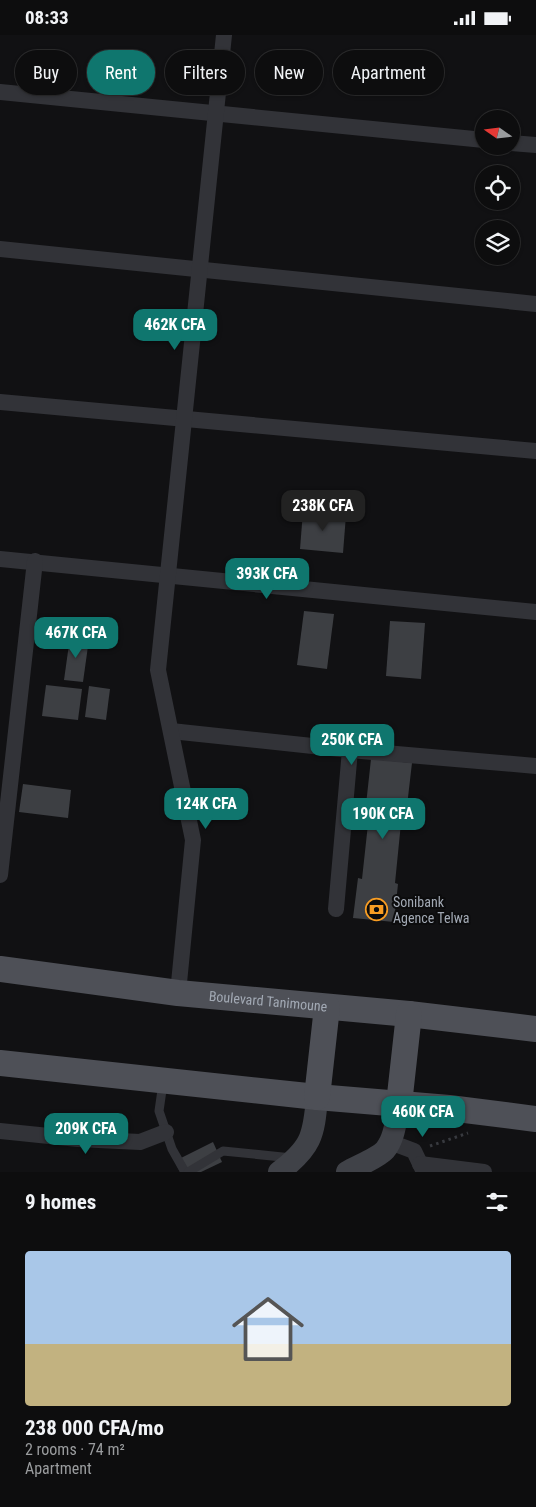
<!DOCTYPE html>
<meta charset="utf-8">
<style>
body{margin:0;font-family:"Roboto Condensed",sans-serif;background:#161617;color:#f1f3f6;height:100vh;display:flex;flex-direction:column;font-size:19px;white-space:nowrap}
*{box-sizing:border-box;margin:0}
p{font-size:16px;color:#9a9c9e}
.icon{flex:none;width:28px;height:28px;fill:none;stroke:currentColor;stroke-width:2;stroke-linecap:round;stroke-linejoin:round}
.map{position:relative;height:1137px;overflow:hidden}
.details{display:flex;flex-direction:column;background:#0d0d0e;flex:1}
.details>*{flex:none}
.banner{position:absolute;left:15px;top:15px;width:506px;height:45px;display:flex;gap:10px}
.needle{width:32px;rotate:284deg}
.buttons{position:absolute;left:475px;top:75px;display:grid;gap:10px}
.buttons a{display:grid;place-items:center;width:45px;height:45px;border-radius:50%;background:#0d0d0e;box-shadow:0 1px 4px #0004,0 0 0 1px #2d2d2e;font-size:25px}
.price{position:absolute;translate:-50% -42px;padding:0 11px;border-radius:10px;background:#0f766e;color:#fff;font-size:16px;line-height:32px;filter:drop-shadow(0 1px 2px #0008)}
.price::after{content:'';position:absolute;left:50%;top:30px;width:15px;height:11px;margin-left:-8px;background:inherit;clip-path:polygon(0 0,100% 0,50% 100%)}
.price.current{background:#222;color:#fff}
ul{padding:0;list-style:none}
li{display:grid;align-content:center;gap:10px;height:265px;padding:0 25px}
li span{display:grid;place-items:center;height:155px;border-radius:5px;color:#555}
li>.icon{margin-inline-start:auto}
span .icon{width:90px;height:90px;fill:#fffc;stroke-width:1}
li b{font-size:21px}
h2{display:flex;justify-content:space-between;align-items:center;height:60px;padding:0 25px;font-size:21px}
.tag{padding:0 18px;border-radius:22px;background:#0d0d0e;box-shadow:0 1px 4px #0004,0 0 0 1px #2d2d2e;font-size:18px;line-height:45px}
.tag.current{background:#0f766e;color:#fff}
.status{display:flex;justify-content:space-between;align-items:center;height:35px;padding:0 25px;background:#0d0d0e;direction:ltr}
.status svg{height:14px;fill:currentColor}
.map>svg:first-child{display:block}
.building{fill:#3d3f43}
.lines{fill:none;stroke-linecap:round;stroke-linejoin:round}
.path{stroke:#383a3f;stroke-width:3;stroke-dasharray:2.5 4;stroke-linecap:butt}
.lane{stroke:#323338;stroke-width:9}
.street{stroke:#323338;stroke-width:16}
.secondary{stroke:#404248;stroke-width:22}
.primary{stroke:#4e5057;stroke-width:26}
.labels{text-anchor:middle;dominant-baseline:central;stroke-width:4;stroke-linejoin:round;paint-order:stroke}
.poi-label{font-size:14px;fill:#a2a9b4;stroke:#0c0c0d;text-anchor:start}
.street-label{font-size:14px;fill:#a2a9b4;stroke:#0c0c0d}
</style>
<div class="status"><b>08:33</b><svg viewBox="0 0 49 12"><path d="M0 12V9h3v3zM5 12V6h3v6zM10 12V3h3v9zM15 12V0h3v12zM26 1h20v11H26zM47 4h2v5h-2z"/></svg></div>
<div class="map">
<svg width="536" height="1137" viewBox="0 0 536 1137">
<rect width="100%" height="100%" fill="#111113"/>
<g class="building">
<path d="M303 476 346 480 343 518 300 514Z"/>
<path d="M304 576 334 579 327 634 297 630Z"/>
<path d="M390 586 425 588 421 644 386 641Z"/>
<path d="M70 602 89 604 83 647 64 645Z"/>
<path d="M46 650 82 654 78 685 42 681Z"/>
<path d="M89 651 110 654 106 685 85 682Z"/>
<path d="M371 724 412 728 405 788H401L395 848 398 849 394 887 353 883 358 843 362 844 368 789 364 788Z"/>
<path d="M23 749 71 755 68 783 19 777Z"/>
<path d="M213 1107 222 1127 201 1137H180L175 1126Z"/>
</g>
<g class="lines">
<path class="path" d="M430 1111 468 1098"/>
<g class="lane">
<path d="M163 1048 159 1076 172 1114 185 1137"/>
<path d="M188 1137 223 1116 292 1123"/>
</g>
<g class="street">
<path d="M0 57 484 105"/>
<path d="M511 108 536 110"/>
<path d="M0 214 536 269"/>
<path d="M0 367 536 416"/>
<path d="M0 524 536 577"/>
<path d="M171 696 350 715 536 731"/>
<path d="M0 840 35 526"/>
<path d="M336 874 350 715"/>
<path d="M178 958 193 805 158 635 224 0"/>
<path d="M0 1096 78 1104 140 1107 166 1097"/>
<path d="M390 1107 414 1116 424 1137"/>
<path d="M420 1129 484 1137"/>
</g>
<g class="secondary">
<path d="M279 1137C311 1113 314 1101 317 1062"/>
<path d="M347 1137C357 1131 378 1123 385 1115 395 1103 396 1084 399 1069"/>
</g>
<g class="primary">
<path id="s1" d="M0 934 178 958 409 979 536 994"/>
<path d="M0 1028 317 1062 449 1073 536 1084"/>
<path d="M317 1062 327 972"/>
<path d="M399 1069 409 979"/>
</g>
</g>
<defs>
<symbol id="bank-ring" viewBox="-11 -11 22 22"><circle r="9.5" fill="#0c0c0d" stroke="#f89d23" stroke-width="1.5"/><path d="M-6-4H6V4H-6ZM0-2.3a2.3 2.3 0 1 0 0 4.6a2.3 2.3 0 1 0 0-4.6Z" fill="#f89d23"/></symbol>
</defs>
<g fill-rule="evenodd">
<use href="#bank-ring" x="364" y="862" width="25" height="25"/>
</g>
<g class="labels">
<g class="poi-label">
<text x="393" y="867">Sonibank<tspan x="393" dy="16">Agence Telwa</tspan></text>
</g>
<g class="street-label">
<text stroke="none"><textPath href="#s1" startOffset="270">Boulevard Tanimoune</textPath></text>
</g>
</g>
</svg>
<div class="buttons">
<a><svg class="needle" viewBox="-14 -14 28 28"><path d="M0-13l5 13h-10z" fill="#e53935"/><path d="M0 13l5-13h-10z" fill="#9a9c9e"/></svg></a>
<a><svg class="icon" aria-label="locate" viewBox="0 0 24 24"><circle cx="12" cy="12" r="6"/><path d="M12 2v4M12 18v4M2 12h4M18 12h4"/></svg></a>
<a><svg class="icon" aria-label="layers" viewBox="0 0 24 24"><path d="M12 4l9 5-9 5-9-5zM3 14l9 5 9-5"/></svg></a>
</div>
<b class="price" style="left:175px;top:316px">462K CFA</b>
<b class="price current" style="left:323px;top:497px">238K CFA</b>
<b class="price" style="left:267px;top:565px">393K CFA</b>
<b class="price" style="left:76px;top:624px">467K CFA</b>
<b class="price" style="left:352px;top:731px">250K CFA</b>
<b class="price" style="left:206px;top:795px">124K CFA</b>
<b class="price" style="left:383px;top:805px">190K CFA</b>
<b class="price" style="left:423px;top:1103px">460K CFA</b>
<b class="price" style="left:86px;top:1120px">209K CFA</b>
<div class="banner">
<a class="tag">Buy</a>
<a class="tag current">Rent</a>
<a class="tag">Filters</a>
<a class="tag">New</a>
<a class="tag">Apartment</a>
</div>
</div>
<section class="details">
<h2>9 homes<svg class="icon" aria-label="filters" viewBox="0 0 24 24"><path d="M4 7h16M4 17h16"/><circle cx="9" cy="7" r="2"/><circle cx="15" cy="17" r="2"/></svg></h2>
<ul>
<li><span style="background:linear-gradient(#a9c7e8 60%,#c2b280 0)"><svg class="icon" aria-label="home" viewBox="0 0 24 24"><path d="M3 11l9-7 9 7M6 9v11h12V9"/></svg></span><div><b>238 000 CFA/mo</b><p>2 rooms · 74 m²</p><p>Apartment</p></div></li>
</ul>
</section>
